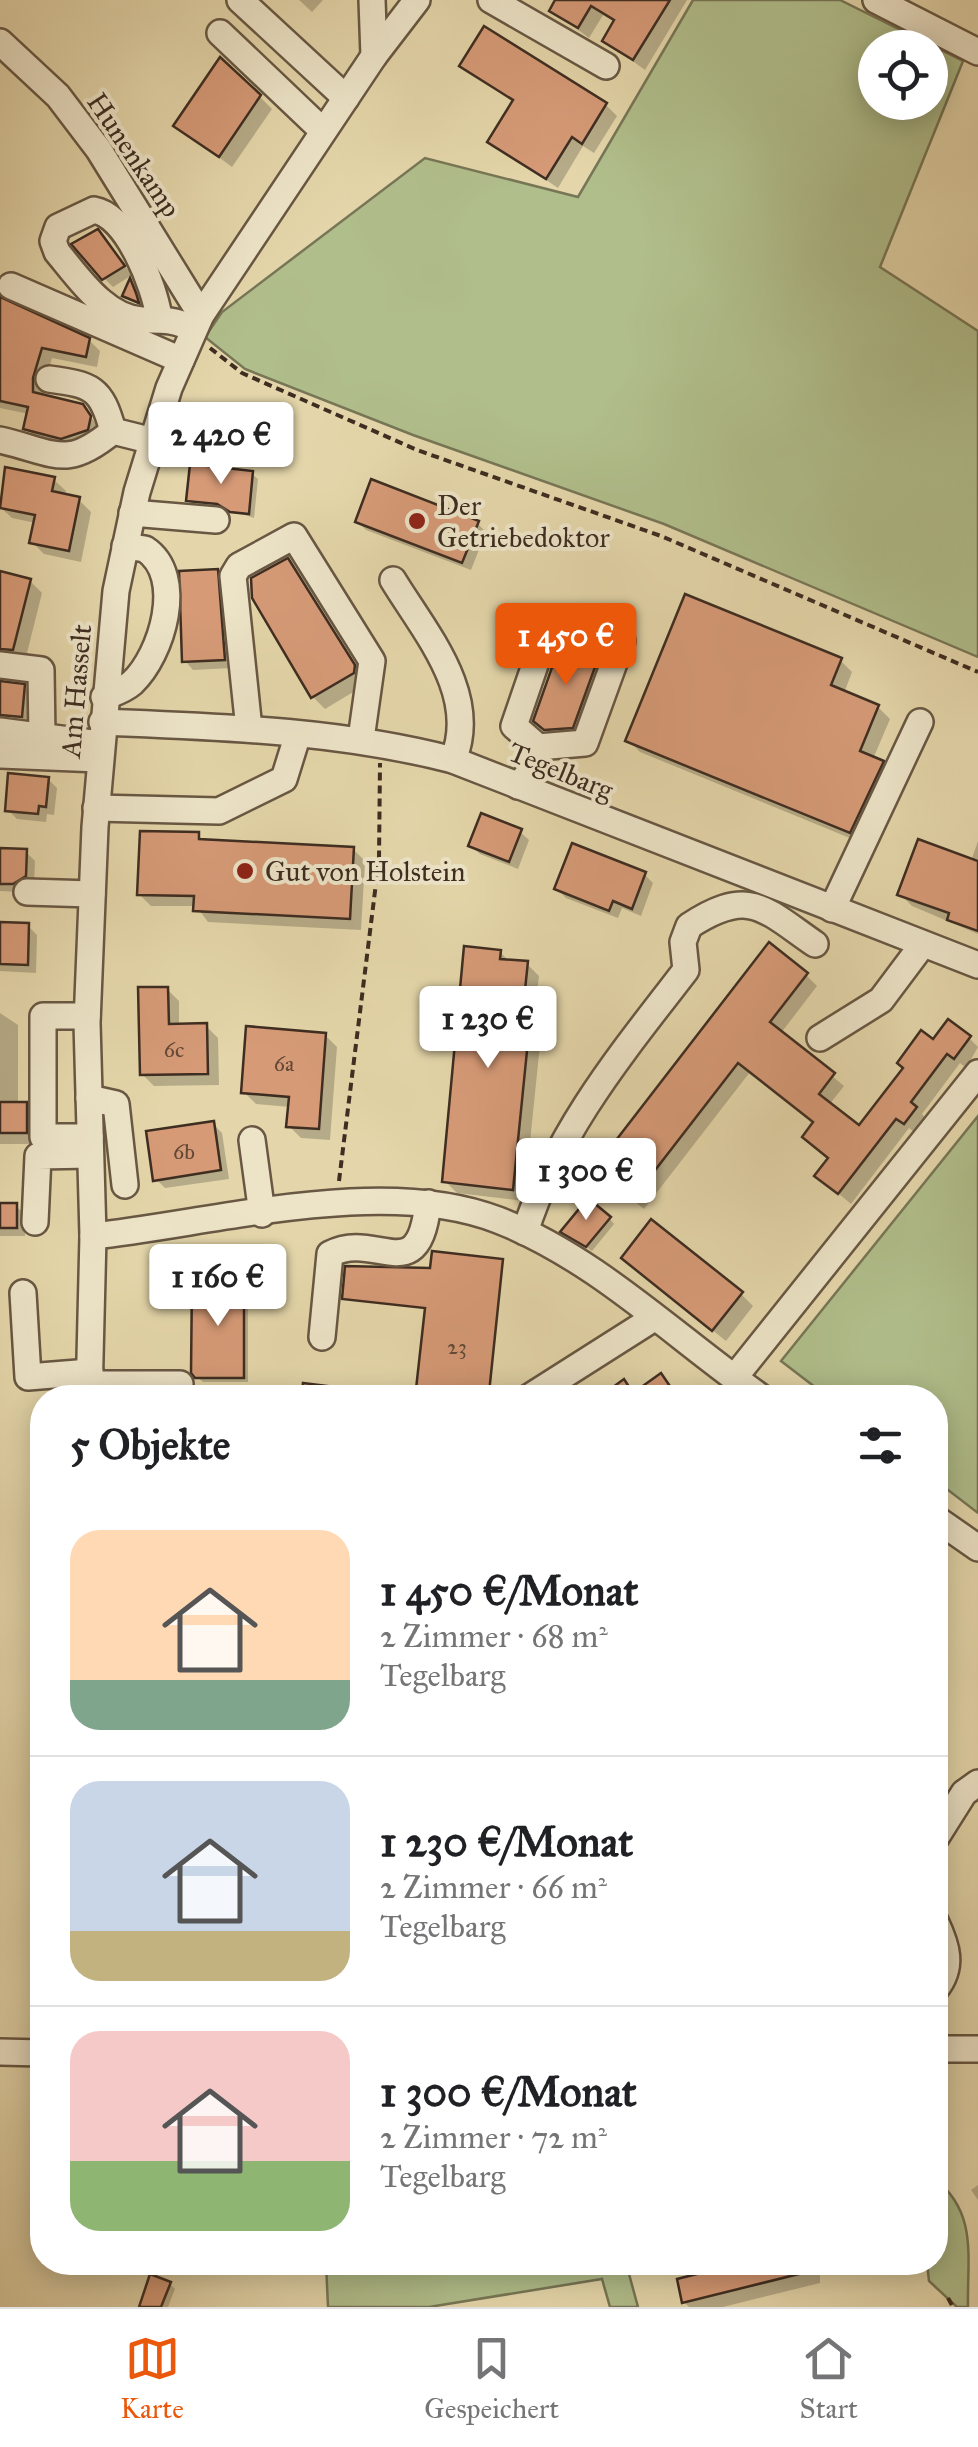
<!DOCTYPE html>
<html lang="de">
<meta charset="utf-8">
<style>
body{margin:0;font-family:"IM FELL Great Primer",serif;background:#f2f2f2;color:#202124;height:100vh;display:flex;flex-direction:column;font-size:38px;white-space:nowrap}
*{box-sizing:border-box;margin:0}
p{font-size:32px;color:#757577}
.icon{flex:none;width:55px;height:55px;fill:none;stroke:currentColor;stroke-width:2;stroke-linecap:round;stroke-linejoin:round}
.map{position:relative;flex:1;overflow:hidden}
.side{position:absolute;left:30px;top:1385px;width:918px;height:890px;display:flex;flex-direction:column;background:#fff;border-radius:40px;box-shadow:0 5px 25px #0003}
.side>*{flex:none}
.fabs{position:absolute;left:858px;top:30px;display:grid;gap:20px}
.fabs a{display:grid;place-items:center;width:90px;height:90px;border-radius:50%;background:#fff;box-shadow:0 5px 25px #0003;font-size:50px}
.price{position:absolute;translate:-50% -85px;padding:0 22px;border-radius:10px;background:#fff;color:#222;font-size:32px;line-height:65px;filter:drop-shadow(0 2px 5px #0008)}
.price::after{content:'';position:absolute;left:50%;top:60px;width:30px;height:22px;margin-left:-15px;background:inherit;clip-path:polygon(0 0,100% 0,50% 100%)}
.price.current{background:#ea580c;color:#fff}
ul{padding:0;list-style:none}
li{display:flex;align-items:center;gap:30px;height:250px;padding:0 40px}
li+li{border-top:2px solid #e0e0e0}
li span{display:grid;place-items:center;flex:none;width:280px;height:200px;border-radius:30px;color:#555}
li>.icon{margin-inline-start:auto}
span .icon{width:120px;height:120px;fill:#fffc;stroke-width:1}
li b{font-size:42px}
h2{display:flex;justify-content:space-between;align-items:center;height:120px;padding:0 40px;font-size:42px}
.dock{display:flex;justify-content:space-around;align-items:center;height:140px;border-top:2px solid #e0e0e0;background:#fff;font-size:28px;color:#757577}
.dock a{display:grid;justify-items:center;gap:5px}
.dock .current{color:#ea580c}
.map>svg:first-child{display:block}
.green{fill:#b0be8b;stroke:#777656;stroke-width:2.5;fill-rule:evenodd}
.shadow{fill:#0003}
.building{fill:#d69a77;stroke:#3e2d21;stroke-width:2.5}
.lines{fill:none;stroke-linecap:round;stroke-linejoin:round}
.minor-casing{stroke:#685743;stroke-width:30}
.path{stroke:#3e2d21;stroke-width:4;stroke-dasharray:8 5;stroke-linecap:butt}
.minor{stroke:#ede4c8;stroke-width:25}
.poi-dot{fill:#8f2418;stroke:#ede4c8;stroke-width:4}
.labels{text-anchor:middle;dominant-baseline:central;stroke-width:8;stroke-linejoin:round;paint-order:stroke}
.number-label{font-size:22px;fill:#644836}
.street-label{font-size:28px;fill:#3e2d21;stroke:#ede4c8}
.poi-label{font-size:28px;fill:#3e2d21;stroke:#ede4c8;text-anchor:start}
</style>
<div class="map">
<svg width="978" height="2307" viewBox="0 0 978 2307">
<rect width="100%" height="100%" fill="#e4d6aa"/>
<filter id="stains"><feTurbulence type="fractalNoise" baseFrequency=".002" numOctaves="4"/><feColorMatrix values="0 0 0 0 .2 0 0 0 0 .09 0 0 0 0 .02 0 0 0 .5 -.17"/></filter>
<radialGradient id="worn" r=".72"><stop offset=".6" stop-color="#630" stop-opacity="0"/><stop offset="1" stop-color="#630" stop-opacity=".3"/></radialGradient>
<g class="green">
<path d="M693 0H840L963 61 880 267 978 331V657L664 524 413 435 245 369 205 337 222 312 425 158 578 197ZM875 48H930V102H875Z"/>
<path d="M978 1116V1513L935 1480V1398L828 1397 781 1361Z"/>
<path d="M935 2179C978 2213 967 2257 968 2307H957L929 2281 927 2263 935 2262Z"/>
<path d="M326 2263H626L638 2307H610L602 2279 429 2307H328Z"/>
</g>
<g class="shadow">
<path d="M299 0H323L312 12Z"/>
<path d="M558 0H687L645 70 605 41 616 23 603 15 589 38 552 10Z"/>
<path d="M462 66 606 105 617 116 594 153 583 146 558 188 490 142 514 103Z"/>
<path d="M260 97 272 109 232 167 177 126Z"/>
<path d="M106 241 132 275 113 287 104 278Z"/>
<path d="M131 282 138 289 145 309 125 296Z"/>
<path d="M0 303 89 340 100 351 97 367 52 358 43 389V397L89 415 100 429 64 447 37 439 26 428 29 414 0 408Z"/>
<path d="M7 470 53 479 66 491 64 496 79 500 91 512 81 562 44 554 32 542 36 523 12 518 0 507Z"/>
<path d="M252 474 258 479 254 518 225 508 194 506 188 500Z"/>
<path d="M358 522 477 523 486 532 471 570 366 530Z"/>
<path d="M288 561 366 679 365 685 325 709 313 697Z"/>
<path d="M218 572 226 581 232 668 193 670 185 661Z"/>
<path d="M0 574 30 581 42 593 25 661 0 662Z"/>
<path d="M598 658 607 667 582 736 555 738 536 720Z"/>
<path d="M840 660 852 672 844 693 878 707 890 719 873 759 894 775 862 843 640 752 628 740Z"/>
<path d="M0 684 24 687 36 699 33 728 0 730Z"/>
<path d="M48 779 57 788 54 815 47 814 46 822 17 819 8 810Z"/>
<path d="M520 832 529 840 518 869 480 854 471 846Z"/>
<path d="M198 835 205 842 353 849 365 861 361 930 208 922 196 906H151L139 894Z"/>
<path d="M978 841V934L912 906 900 894 971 861Z"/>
<path d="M0 850 26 852 35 861 34 885 22 892 0 891Z"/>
<path d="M644 874 653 883 641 916 622 908 618 918 566 898 557 889Z"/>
<path d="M0 925 28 926 37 935 36 973 0 971Z"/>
<path d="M500 952 510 962 527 964 539 976 535 1008 543 1015 524 1201 457 1193 445 1181Z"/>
<path d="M806 975 817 986 781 1033 844 1086 829 1105 859 1128 934 1042 969 1038 978 1047 966 1068 960 1063 922 1114 927 1120 916 1134 909 1128 851 1204 818 1176 830 1159 816 1124 750 1072 644 1209 607 1180Z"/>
<path d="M167 989 179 1001V1026H206L218 1038 219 1085 154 1086 142 1074Z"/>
<path d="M0 1013 18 1025V1104H26L38 1116V1144H0Z"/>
<path d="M325 1035 337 1047 330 1140 301 1138 289 1126 290 1107 256 1104 244 1092Z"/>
<path d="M213 1124 222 1133 229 1179 165 1188 156 1179Z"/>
<path d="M0 1206H16L25 1215V1236H0Z"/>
<path d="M609 1218 614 1224 592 1251 563 1232Z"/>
<path d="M502 1262 490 1394 467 1391 466 1398H418L427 1309 345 1298 432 1270Z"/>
<path d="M636 1269 741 1294 753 1306 726 1341Z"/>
<path d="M243 1282 248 1287V1382H203L197 1377Z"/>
<path d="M305 1386 408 1398H304Z"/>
<path d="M978 2185V2200L971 2190Z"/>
<path d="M820 2262V2283L723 2307H689L684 2302Z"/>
<path d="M170 2284 175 2289 168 2307H141Z"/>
</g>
<g class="building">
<path d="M555 0H670L633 60 602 41 614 20 591 6 578 28 549 11Z"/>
<path d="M484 26 607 103 582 144 572 137 546 179 487 142 513 100 459 66Z"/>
<path d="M220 57 261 95 219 157 173 126Z"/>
<path d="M98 229 125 266 102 280 71 244Z"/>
<path d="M130 278 136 293 139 303 122 296Z"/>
<path d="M0 297 90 338 86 357 42 348 33 378V392L83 404 91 416 88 430 61 439 23 429 28 407 0 401Z"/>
<path d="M190 464 253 471 249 514 230 512 217 504 186 501Z"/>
<path d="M5 467 55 477 52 491 80 497 69 551 29 543 35 515 0 508Z"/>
<path d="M371 479 479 521 462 563 355 522Z"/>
<path d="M288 558 355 665 354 673 311 698 252 598 251 578Z"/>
<path d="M218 569 225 660 182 662 179 571Z"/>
<path d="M0 571 31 579 13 650 0 649Z"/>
<path d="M685 594 842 658 831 685 879 705 860 751 884 761 850 833 625 741Z"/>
<path d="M561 642 599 656 573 728 544 730 533 721Z"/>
<path d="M0 681 25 684 22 717 0 715Z"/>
<path d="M8 773 49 777 46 807 39 806 38 814 5 811Z"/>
<path d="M481 813 522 829 509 862 468 846Z"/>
<path d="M140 831 199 832V839L354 847 350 919 193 911 194 896 137 895Z"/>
<path d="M918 839 978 861V931L947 920 949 913 897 895Z"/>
<path d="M572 843 646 872 632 909 613 901 609 911 554 889Z"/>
<path d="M0 848 27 849 26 876 13 884H0Z"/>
<path d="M0 922 29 923 28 965 0 964Z"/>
<path d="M769 942 808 973 770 1022 835 1073 819 1094 859 1125 903 1068 897 1063 921 1030 933 1039 948 1019 971 1036 954 1059 947 1054 911 1102 917 1107 904 1124 896 1119 838 1194 814 1176 828 1158 802 1137 813 1122 738 1063 632 1200 593 1170Z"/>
<path d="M464 946 501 950 500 959 528 961 524 1000 532 1001 513 1190 442 1182Z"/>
<path d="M138 987H168L169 1024 207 1023 208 1074 140 1075Z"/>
<path d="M246 1026 326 1033 319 1129 286 1127 289 1097 241 1093Z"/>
<rect x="0" y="1102" width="27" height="31"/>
<path d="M214 1121 221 1170 153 1181 146 1131Z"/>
<path d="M588 1198 611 1217 586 1247 560 1232Z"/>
<rect x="0" y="1203" width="17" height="25"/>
<path d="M651 1219 743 1292 712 1331 621 1258Z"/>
<path d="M432 1251 503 1259 489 1393 466 1390 465 1398H415L425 1308 342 1299 345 1266 430 1268Z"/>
<path d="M192 1279H244V1378H195L191 1373Z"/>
<path d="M661 1373 678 1398H598L624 1379 633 1393Z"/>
<path d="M303 1383 344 1388V1398H301Z"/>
<path d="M745 2262H822L823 2268 682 2303 677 2279Z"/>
<path d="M150 2274 171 2282 161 2307H139Z"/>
</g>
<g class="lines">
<defs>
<g id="minor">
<path d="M240 0 346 98"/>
<path d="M372 0 374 56"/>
<path d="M491 0 606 66"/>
<path d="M876 0 978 52"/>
<path d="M220 33 323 131"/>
<path d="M0 42 58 96 99 150 201 315"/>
<path d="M11 286 181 360"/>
<path d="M159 317C154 286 128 216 94 210L58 227 53 241 57 252C78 277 105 318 142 320 163 320 174 319 194 329"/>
<path d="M49 379C92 385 101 387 113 431"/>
<path d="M0 440C56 453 66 470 113 431L153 441"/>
<path d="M132 513 216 520"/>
<path d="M393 580C426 634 480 695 453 760"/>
<path d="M0 665 41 670 42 737"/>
<path d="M104 697C114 693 124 690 132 683 162 655 186 576 145 549L125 546"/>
<path d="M102 722C220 727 338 730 453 760L978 965"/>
<path d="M249 729 233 576 239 566 294 536 372 661 361 739"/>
<path d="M0 731 100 744"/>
<path d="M0 755 99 759"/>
<path d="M518 786 534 767 538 747 514 726 549 624 567 620 622 641 585 743 538 747"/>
<path d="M96 808 219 811 284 779 298 734"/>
<path d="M27 892 92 894"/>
<path d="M832 909 920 722"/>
<path d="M87 1016H43V1137H90"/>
<path d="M820 1038 881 1000 923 944"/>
<path d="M89 1098 116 1104 125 1185"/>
<path d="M252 1140 262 1214"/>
<path d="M35 1222 38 1156 90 1155"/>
<path d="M525 1232C557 1131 622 1053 686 970L683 942 689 926C749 887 763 908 815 944"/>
<path d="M93 1236C214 1223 383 1175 498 1220 596 1258 676 1338 762 1398"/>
<path d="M23 1293 28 1377 90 1372"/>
<path d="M322 1337 330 1254C377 1229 418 1292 428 1203"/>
<path d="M734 1378 978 1073"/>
<path d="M90 1384H180"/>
<path d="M89 1398 93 1236 87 1023 95 827 116 591 137 492 169 388 201 315 374 56 417 0"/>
<path d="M528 1398 654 1318"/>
<path d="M935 1518 978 1548"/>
<path d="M935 1839 964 1793 978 1783"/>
<path d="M935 1921C947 1946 954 1967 935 1990"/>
<path d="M935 2049H978"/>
<path d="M0 2052 42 2053"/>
</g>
</defs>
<use href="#minor" class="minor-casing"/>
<g class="path">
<path d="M210 348 242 373 417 450 661 536 978 672"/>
<path d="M339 1181 379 859 380 763"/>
<path d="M948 2298 953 2307"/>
</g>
<use href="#minor" class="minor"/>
</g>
<g class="poi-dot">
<circle cx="417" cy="521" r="10"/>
<circle cx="245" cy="871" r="10"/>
</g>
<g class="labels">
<g class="number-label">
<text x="174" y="1049">6c</text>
<text x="284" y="1063">6a</text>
<text x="184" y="1151">6b</text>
<text x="457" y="1346">23</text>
</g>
<g class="street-label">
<text transform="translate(134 155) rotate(56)">Hunenkamp</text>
<text transform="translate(76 691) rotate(-85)">Am Hasselt</text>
<text transform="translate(561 771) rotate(22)">Tegelbarg</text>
</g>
<g class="poi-label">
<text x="437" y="505">Der<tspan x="437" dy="32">Getriebedoktor</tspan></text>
<text x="265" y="871">Gut von Holstein</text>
</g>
</g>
<rect width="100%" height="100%" filter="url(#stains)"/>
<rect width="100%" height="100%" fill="url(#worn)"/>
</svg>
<div class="fabs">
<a><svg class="icon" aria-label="locate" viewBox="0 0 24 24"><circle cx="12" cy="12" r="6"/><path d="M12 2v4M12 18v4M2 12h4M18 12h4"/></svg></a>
</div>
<b class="price" style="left:221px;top:487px">2 420 €</b>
<b class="price current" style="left:566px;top:688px">1 450 €</b>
<b class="price" style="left:488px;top:1071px">1 230 €</b>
<b class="price" style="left:586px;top:1223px">1 300 €</b>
<b class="price" style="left:218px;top:1329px">1 160 €</b>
<section class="side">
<h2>5 Objekte<svg class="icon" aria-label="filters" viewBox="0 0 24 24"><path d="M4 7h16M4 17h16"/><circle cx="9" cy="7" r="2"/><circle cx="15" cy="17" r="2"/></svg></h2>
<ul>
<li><span style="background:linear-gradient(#ffd9b3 75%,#7fa58c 0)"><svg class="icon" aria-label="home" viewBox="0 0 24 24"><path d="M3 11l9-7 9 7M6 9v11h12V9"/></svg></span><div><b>1 450 €/Monat</b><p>2 Zimmer · 68 m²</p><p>Tegelbarg</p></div></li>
<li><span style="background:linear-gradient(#c9d6e8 75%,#c2b280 0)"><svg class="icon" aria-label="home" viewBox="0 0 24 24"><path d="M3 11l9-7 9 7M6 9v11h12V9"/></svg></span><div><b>1 230 €/Monat</b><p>2 Zimmer · 66 m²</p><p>Tegelbarg</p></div></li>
<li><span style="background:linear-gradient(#f6c9c9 65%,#8fb573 0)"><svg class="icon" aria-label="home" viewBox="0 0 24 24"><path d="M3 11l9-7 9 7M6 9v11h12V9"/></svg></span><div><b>1 300 €/Monat</b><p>2 Zimmer · 72 m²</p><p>Tegelbarg</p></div></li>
</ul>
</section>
</div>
<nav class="dock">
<a class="current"><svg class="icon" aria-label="map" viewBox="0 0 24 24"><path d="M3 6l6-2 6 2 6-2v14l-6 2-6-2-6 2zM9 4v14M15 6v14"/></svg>Karte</a>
<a><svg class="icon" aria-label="saved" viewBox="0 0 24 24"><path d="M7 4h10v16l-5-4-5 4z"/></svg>Gespeichert</a>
<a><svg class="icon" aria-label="home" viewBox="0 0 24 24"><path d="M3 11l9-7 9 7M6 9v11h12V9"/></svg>Start</a>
</nav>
